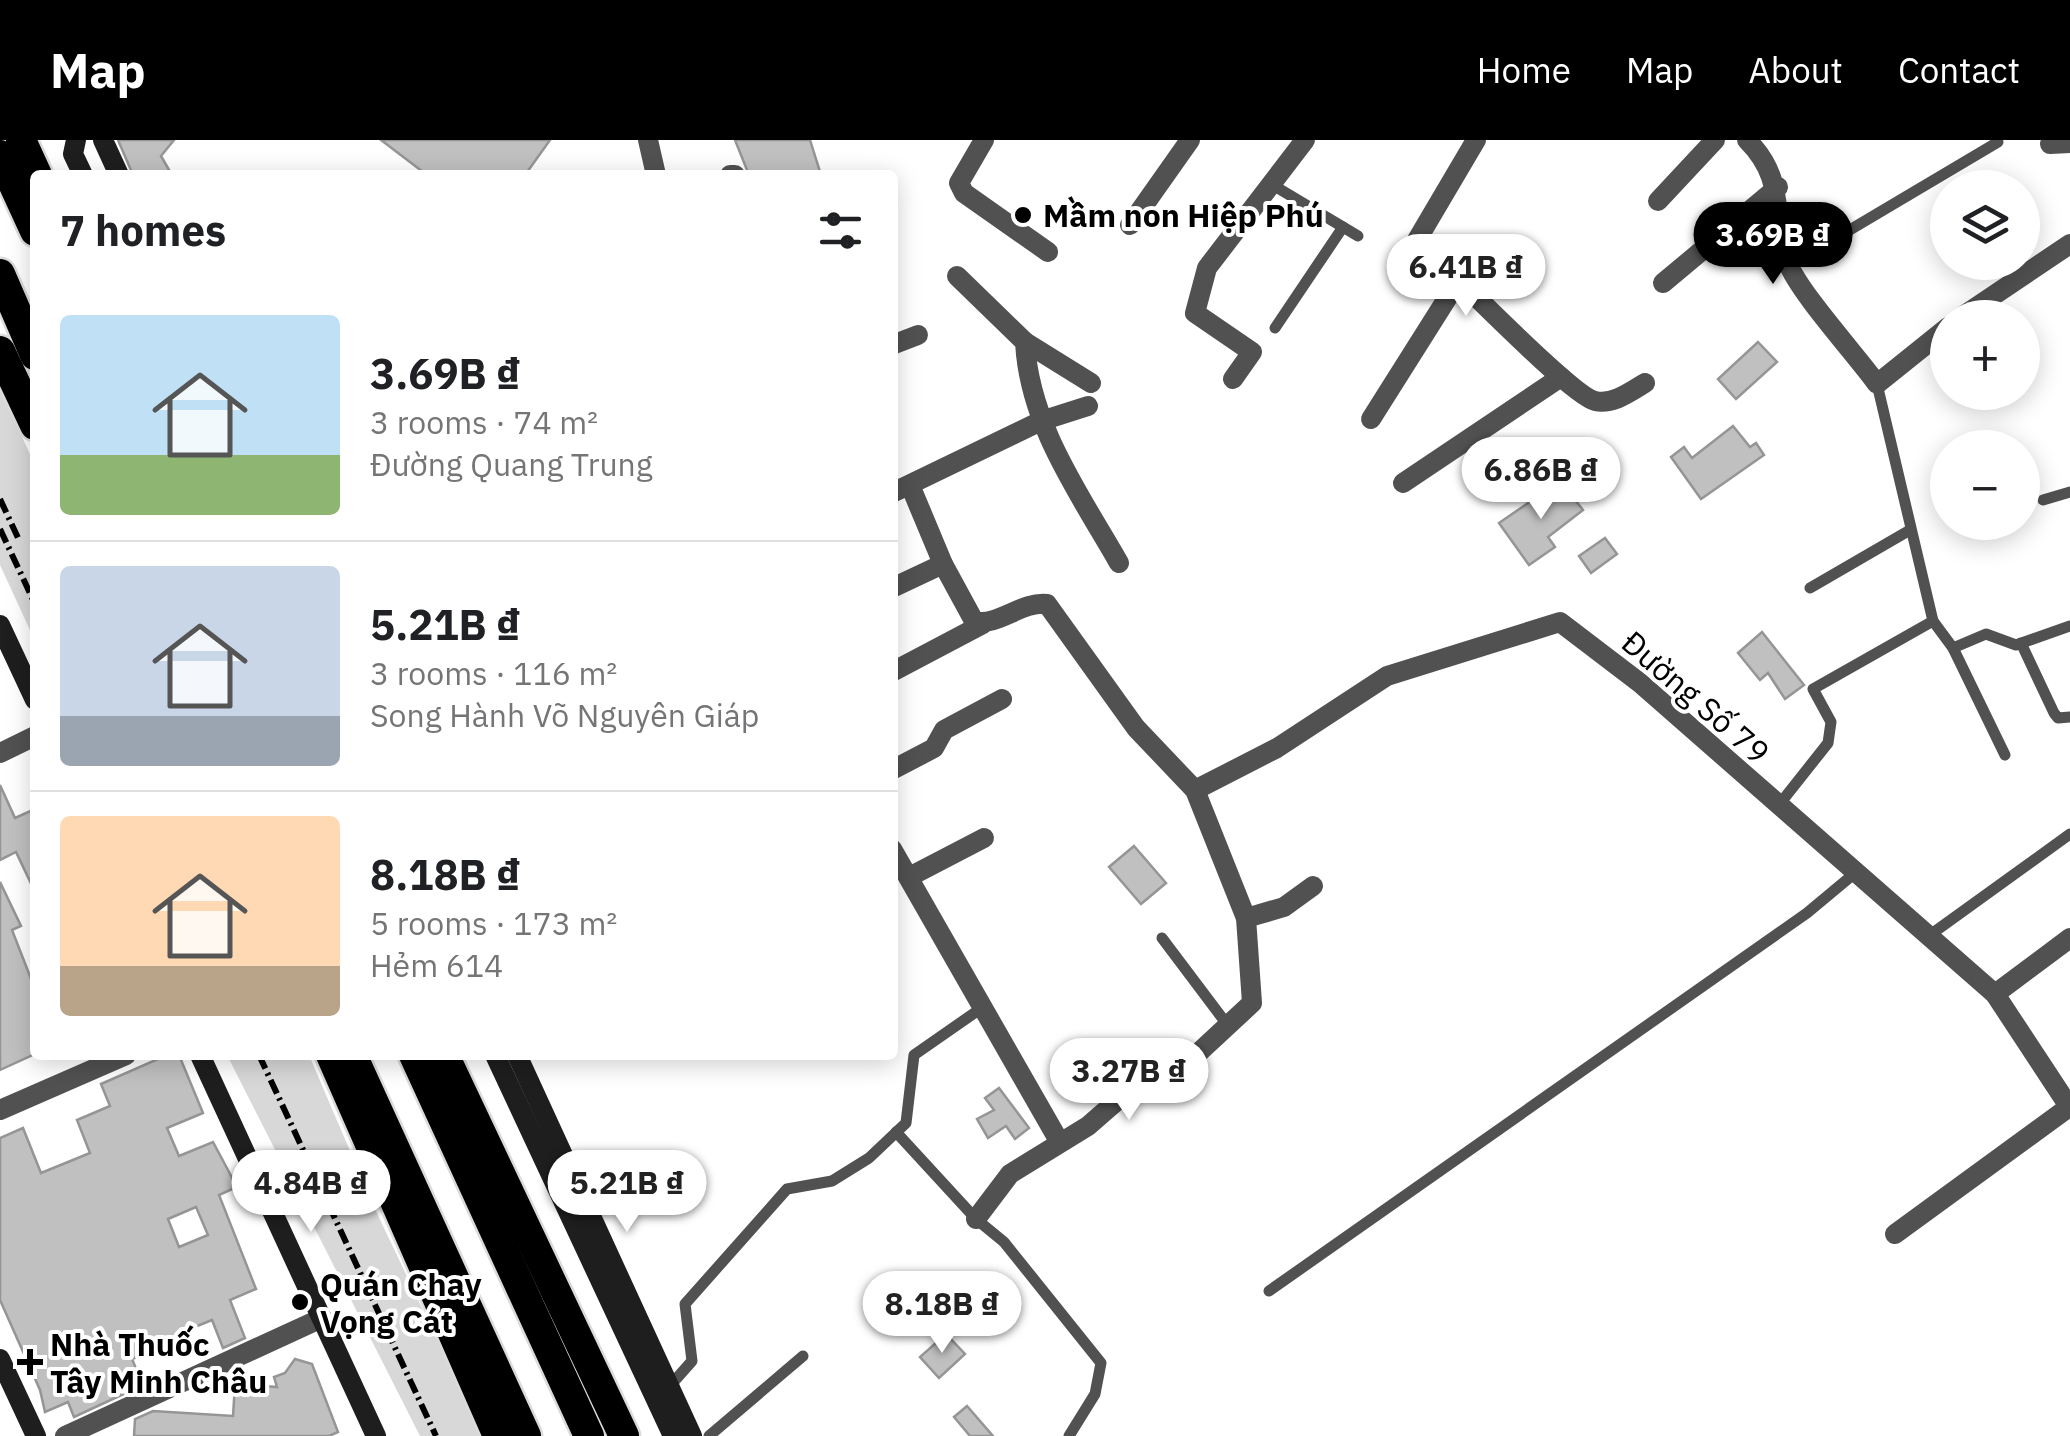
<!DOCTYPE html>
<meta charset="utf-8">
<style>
body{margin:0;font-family:"IBM Plex Sans",sans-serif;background:#f6f6f6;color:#202124;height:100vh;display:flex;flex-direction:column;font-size:38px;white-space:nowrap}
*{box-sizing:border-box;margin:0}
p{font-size:32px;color:#757577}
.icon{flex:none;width:55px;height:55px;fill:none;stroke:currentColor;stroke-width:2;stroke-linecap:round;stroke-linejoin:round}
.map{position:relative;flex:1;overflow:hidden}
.side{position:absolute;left:30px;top:30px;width:868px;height:890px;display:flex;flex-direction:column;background:#fff;border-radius:10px;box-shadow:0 5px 25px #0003}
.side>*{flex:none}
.buttons{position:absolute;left:1930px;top:30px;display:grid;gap:20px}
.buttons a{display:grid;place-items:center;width:110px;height:110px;border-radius:50%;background:#fff;box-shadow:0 5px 25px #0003;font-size:50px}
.price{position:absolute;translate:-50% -85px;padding:0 22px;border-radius:35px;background:#fff;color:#222;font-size:32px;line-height:65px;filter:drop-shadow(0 2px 5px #0008)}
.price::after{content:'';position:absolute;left:50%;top:60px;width:30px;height:22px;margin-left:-15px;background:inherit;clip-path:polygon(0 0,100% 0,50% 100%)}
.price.selected{background:#000;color:#fff}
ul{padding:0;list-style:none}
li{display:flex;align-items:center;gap:30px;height:250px;padding:0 30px}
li+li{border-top:2px solid #e0e0e0}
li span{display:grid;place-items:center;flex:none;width:280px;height:200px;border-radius:10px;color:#555}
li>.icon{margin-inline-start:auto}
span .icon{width:120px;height:120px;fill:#fffc;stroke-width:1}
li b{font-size:42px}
h2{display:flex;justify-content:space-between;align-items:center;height:120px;padding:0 30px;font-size:42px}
header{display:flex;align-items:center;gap:60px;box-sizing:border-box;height:140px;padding:0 50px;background:#000;color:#fff}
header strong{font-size:48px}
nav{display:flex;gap:55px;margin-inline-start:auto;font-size:35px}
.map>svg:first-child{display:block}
.green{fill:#d8d8d8}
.building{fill:#c0c0c0;stroke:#959595;stroke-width:2.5;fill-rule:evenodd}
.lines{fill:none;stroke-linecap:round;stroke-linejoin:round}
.highway-casing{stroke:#dbdbdb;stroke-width:35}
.lane{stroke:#515151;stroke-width:11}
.street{stroke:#515151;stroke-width:20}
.secondary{stroke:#1e1e1e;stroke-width:20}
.highway{stroke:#000;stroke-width:30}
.rail{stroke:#000;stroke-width:6;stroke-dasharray:15 5 2.5 5;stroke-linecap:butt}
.poi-dot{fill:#000;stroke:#fff;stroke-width:4}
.labels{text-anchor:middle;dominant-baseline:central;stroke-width:8;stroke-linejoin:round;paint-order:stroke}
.poi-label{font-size:32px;font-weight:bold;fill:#000;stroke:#fff;text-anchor:start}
.street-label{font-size:32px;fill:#000;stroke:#fff}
</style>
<header>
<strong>Map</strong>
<nav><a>Home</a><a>Map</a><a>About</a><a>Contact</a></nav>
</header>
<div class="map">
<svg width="2070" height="1296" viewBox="0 0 2070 1296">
<rect width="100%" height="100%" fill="#fff"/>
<g class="green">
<path d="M0 249 35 325V501L0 425Z"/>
<path d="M227 915H309L374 1067 483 1296H420Z"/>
</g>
<g class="building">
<path d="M118 0H174L161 16 172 35H133Z"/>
<path d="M381 0H550L525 35H427Z"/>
<path d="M735 0H810L821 35H749Z"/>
<path d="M1758 202 1777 222 1736 259 1718 239Z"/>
<path d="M1733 286 1750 307 1756 303 1764 315 1701 359 1671 317 1684 307 1692 318Z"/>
<path d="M1560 341 1583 370 1548 397 1555 407 1529 425 1499 383Z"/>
<path d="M1605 398 1617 414 1591 433 1579 416Z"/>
<path d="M1762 492 1804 545 1785 559 1768 533 1760 540 1738 513Z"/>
<path d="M0 645 15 678 35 669V752L16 712 0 720Z"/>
<path d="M1134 706 1166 743 1141 764 1109 727Z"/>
<path d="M0 742 21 786 12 790 35 849V914L0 930Z"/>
<path d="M167 915H179L203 973 167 988 179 1016 213 1002 237 1047 219 1055 256 1149 230 1160 245 1198 223 1208 212 1180 148 1206 150 1212 132 1219 143 1245 74 1277 68 1262 45 1272 40 1250 0 1160V998L23 988 41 1033 90 1013 77 980 110 966 101 944ZM196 1067 208 1095 179 1107 168 1079Z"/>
<path d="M999 948 1029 988 1015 999 1006 986 988 998 977 979 994 970 985 958Z"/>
<path d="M946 1194 965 1214 939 1238 920 1217Z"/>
<path d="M295 1219 312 1224 338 1292 329 1296H134L135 1279 153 1271 233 1276 235 1244 277 1247 274 1237 285 1233Z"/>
<path d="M967 1266 993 1296H970L954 1277Z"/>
</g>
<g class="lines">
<defs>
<g id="highway">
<path d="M21 0 37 35"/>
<path d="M0 15 35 91"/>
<path d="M0 134 35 215"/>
<path d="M0 211 35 285"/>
<path d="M331 915 498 1296"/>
<path d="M352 915 526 1296"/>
<path d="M414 915 589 1296"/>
<path d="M444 915 624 1296"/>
</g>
</defs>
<use href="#highway" class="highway-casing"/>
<g class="lane">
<path d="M1271 44 1358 96"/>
<path d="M1789 126 1998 2"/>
<path d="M1275 188 1343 87"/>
<path d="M2043 360 2070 352"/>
<path d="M1810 448 1910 390"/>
<path d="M1933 481 1953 508 2005 615"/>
<path d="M2021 503 2054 573 2058 578 2070 577"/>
<path d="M1953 508 1986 494 2016 505 2070 486"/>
<path d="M1778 666 1828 603 1831 582 1813 549 1933 481 1877 244"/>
<path d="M1930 795 2070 694"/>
<path d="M1162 798 1229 887"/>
<path d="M896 992 976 1079 1004 1102 1101 1223 1095 1254 1069 1296"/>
<path d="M1269 1151 1807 773 1855 733"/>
<path d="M669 1247 692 1221 685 1164 787 1049 832 1041 869 1018 906 983 914 915 983 867"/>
<path d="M709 1296 803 1216"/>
</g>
<g class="street">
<path d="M648 0 656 35"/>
<path d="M984 0 959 43 964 53 1048 112"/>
<path d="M1476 0 1417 100C1446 125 1571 256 1595 261 1613 265 1630 252 1645 243"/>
<path d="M1747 0C1788 41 1770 76 1788 123 1798 151 1857 216 1877 244L1948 187"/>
<path d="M2050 4 2070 3"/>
<path d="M730 35H735"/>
<path d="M1658 61 1715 0"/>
<path d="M1130 85 1190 0"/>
<path d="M957 136 1025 202C1029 284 1079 353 1119 423"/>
<path d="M1663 143 1778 47"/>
<path d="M1960 178 2070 104"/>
<path d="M1025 202 1091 243"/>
<path d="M892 205 918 195"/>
<path d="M1233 239 1252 212 1195 173 1207 128 1305 0"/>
<path d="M1371 279 1460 138"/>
<path d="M1403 343 1561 237"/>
<path d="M910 345 943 424 974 481C998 487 1021 461 1047 464L1136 588 1195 650 1246 778 1252 863 1195 916 1119 959 1088 986 1010 1034 976 1079"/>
<path d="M892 353 1041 281 1088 266"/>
<path d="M892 448 943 424"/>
<path d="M892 532 983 484"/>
<path d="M0 613 35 596"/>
<path d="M892 630 934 608 944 590 1002 559"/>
<path d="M1195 650 1277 608 1387 536 1560 482 1640 543 1995 854 2070 968"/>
<path d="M892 709 1059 1001"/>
<path d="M909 737 984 698"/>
<path d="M1246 778 1284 767 1313 746"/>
<path d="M1995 854 2070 798"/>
<path d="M0 970 126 915"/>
<path d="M1895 1094 2069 967"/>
<path d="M65 1296 322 1178"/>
</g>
<g class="secondary">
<path d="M76 0 73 14 83 35"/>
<path d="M103 0 119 35"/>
<path d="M0 485 35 560"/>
<path d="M200 915 376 1296"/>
<path d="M495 915 673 1296"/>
<path d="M517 915 692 1296"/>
<path d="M0 1219 36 1296"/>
</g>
<use href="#highway" class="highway"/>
<g class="rail">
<path d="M0 359 19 400"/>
<path d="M0 389 35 464"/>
<path d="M259 915 436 1296"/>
</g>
</g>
<g class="poi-dot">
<circle cx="1023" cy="75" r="10"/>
<circle cx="300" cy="1162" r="10"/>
<path d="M25 1207h10v10h10v10h-10v10h-10v-10h-10v-10h10z"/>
</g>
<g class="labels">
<g class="poi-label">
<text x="1043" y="75">Mầm non Hiệp Phú</text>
<text x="320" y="1144">Quán Chay<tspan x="320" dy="37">Vọng Cát</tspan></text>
<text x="50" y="1204">Nhà Thuốc<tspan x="50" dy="37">Tây Minh Châu</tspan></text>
</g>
<g class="street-label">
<text transform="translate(1696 557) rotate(41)">Đường Số 79</text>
</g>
</g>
</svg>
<div class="buttons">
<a><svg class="icon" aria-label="layers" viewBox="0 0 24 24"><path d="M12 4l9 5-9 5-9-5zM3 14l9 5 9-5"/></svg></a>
<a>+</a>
<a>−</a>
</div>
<b class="price selected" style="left:1773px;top:147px">3.69B ₫</b>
<b class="price" style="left:1466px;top:179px">6.41B ₫</b>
<b class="price" style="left:1541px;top:382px">6.86B ₫</b>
<b class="price" style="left:1129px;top:983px">3.27B ₫</b>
<b class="price" style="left:311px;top:1095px">4.84B ₫</b>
<b class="price" style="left:627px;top:1095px">5.21B ₫</b>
<b class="price" style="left:942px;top:1216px">8.18B ₫</b>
<section class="side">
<h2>7 homes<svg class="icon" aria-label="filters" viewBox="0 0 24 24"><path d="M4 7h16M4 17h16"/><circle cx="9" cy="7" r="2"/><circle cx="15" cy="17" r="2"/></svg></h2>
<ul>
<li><span style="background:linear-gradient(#bfe0f5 70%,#8fb573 0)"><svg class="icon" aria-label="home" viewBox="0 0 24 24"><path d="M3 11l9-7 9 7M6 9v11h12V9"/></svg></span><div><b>3.69B ₫</b><p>3 rooms · 74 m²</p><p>Đường Quang Trung</p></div></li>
<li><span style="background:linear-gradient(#c9d6e8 75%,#9aa5b1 0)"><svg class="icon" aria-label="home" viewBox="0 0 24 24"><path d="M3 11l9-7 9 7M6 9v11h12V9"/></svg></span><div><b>5.21B ₫</b><p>3 rooms · 116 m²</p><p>Song Hành Võ Nguyên Giáp</p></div></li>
<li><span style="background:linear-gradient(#ffd9b3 75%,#b9a48a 0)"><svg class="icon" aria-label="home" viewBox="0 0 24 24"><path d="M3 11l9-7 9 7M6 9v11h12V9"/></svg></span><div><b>8.18B ₫</b><p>5 rooms · 173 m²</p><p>Hẻm 614</p></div></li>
</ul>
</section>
</div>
